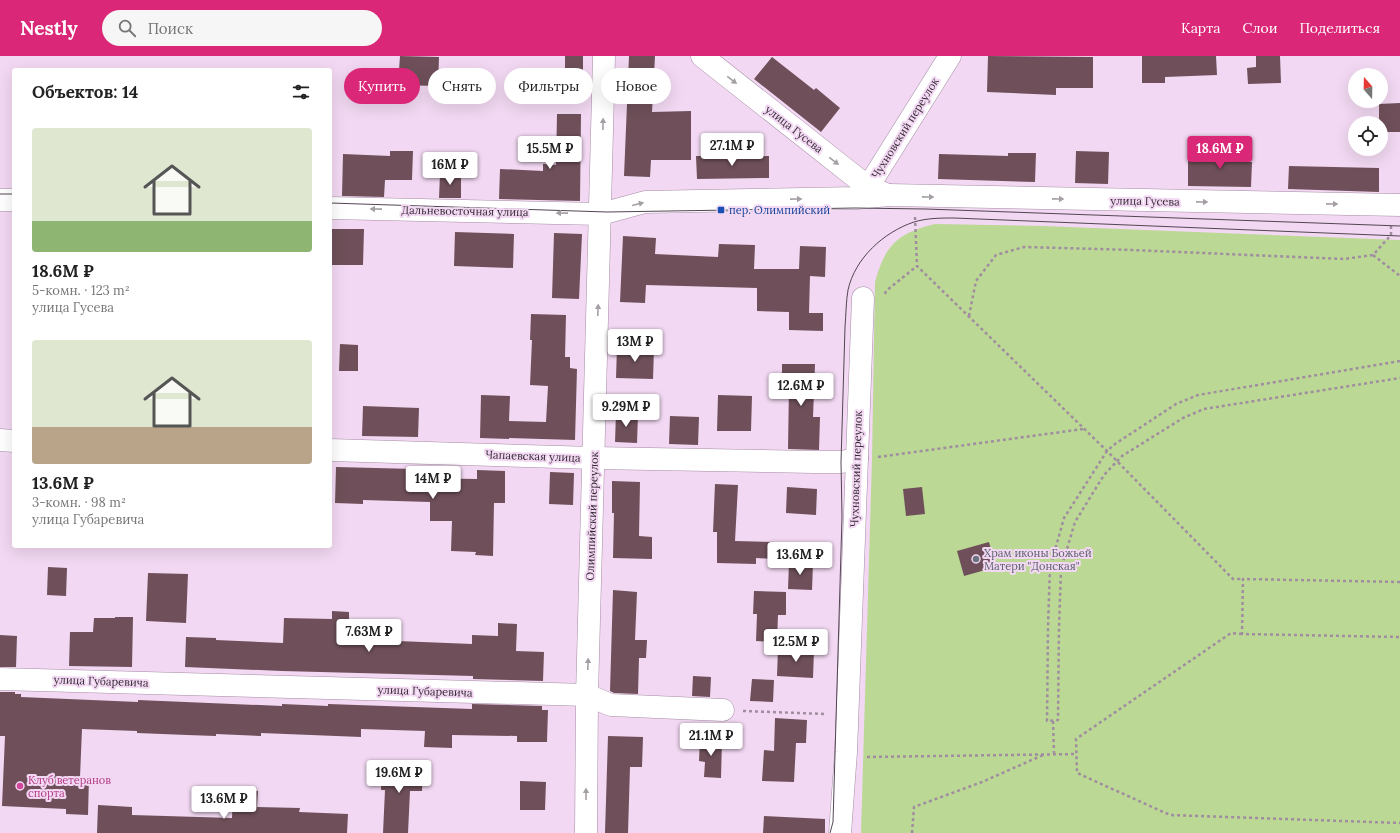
<!DOCTYPE html>
<html lang="ru">
<meta charset="utf-8">
<style>
body{margin:0;font-family:Lora,serif;background:#f6f6f6;color:#222;height:100vh;display:flex;flex-direction:column;font-size:15px;white-space:nowrap}
*{box-sizing:border-box;margin:0}
p{font-size:13px;color:#767676}
.icon{flex:none;width:22px;height:22px;fill:none;stroke:currentColor;stroke-width:2;stroke-linecap:round;stroke-linejoin:round}
.map{position:relative;flex:1;overflow:hidden}
.panel{position:absolute;left:12px;top:12px;width:320px;height:480px;display:flex;flex-direction:column;background:#fff;border-radius:4px;box-shadow:0 4px 16px #0002}
.panel>*{flex:none}
.guide{position:absolute;left:344px;top:12px;width:380px;height:36px;display:flex;gap:8px}
.needle{width:26px;rotate:340deg}
.controls{position:absolute;left:1348px;top:12px;display:grid;gap:8px}
.controls a{display:grid;place-items:center;width:40px;height:40px;border-radius:50%;background:#fff;box-shadow:0 4px 16px #0002;font-size:20px}
.price{position:absolute;translate:-50% -34px;padding:0 9px;border-radius:4px;background:#fff;color:#222;font-size:13px;line-height:26px;filter:drop-shadow(0 1px 2px #0008)}
.price::after{content:'';position:absolute;left:50%;top:24px;width:12px;height:9px;margin-left:-6px;background:inherit;clip-path:polygon(0 0,100% 0,50% 100%)}
.price.on{background:#db2777;color:#fff}
ul{padding:0;list-style:none}
li{display:grid;align-content:center;gap:8px;height:212px;padding:0 20px}
li span{display:grid;place-items:center;height:124px;border-radius:4px;color:#555}
li>.icon{margin-inline-start:auto}
span .icon{width:72px;height:72px;fill:#fffc;stroke-width:1}
li b{font-size:17px}
h2{display:flex;justify-content:space-between;align-items:center;height:48px;padding:0 20px;font-size:17px}
.tag{padding:0 14px;border-radius:18px;background:#fff;box-shadow:0 4px 16px #0002;font-size:14px;line-height:36px}
.tag.on{background:#db2777;color:#fff}
header{display:flex;align-items:center;gap:24px;box-sizing:border-box;height:56px;padding:0 20px;background:#db2777;color:#fff}
header strong{font-size:19px}
nav{display:flex;gap:22px;margin-inline-start:auto;font-size:14px}
.search{width:280px;height:36px;background:#f6f6f6;display:flex;align-items:center;gap:10px;box-sizing:border-box;padding:0 14px;border-radius:22px;color:#767676;font-size:15px}
.map>svg:first-child{display:block}
.green{fill:#bbd895}
.building{fill:#6f505a}
.lines{fill:none;stroke-linecap:round;stroke-linejoin:round}
.minor-casing{stroke:#a58ca5;stroke-width:23}
.path{stroke:#a08da0;stroke-width:2.5;stroke-dasharray:3 3;stroke-linecap:butt}
.minor{stroke:#fff;stroke-width:22}
.tram{stroke:#534653;stroke-width:1}
.oneway{fill:#a49fa4}
.transit-dot{fill:#1a4fb4;stroke:#f2d8f2;stroke-width:1.5}
.worship-dot{fill:#6b7280;stroke:#f2d8f2;stroke-width:1.5}
.hotel-dot{fill:#d1479c;stroke:#f2d8f2;stroke-width:1.5}
.labels{text-anchor:middle;dominant-baseline:central;stroke-width:4;stroke-linejoin:round;paint-order:stroke}
.street-label{font-size:11px;fill:#342a34;stroke:#f2d8f2}
.transit-label{font-size:11px;fill:#164399;stroke:#f2d8f2;text-anchor:start}
.worship-label{font-size:11px;fill:#5b616d;stroke:#f2d8f2;text-anchor:start}
.hotel-label{font-size:11px;fill:#b23c85;stroke:#f2d8f2;text-anchor:start}
</style>
<header>
<strong>Nestly</strong>
<div class="search"><svg class="icon" aria-label="search" viewBox="0 0 24 24"><circle cx="10" cy="10" r="6"/><path d="M15 15l6 6"/></svg>Поиск</div>
<nav><a>Карта</a><a>Слои</a><a>Поделиться</a></nav>
</header>
<div class="map">
<svg width="1400" height="777" viewBox="0 0 1400 777">
<rect width="100%" height="100%" fill="#f2d8f2"/>
<path class="green" d="M935 168 1043 170 1400 184V777H861L872 402 875 226C885 189 898 177 935 168Z"/>
<g class="building">
<path d="M400 0 439 1 438 30 398 29Z"/>
<rect x="565" y="0" width="18" height="20"/>
<path d="M629 0H655L652 56 691 55V104H651L650 121 624 120Z"/>
<path d="M988 0 1093 1V32H1056V39L987 36Z"/>
<path d="M1142 0H1216L1217 19 1165 21V27H1142Z"/>
<path d="M1256 0H1280L1281 27 1248 28 1247 12 1256 11Z"/>
<path d="M772 1 814 34 816 32 840 52 821 76 754 23Z"/>
<path d="M1400 47V76H1381V67H1379V48Z"/>
<path d="M557 58H581L580 145 499 143 500 113 543 115V108L556 109Z"/>
<path d="M1217 92H1238V106H1252L1251 131 1188 130V100H1217Z"/>
<path d="M390 95H413L412 124H385L384 141 342 140 343 98 390 100Z"/>
<path d="M1076 95 1109 96 1108 128 1075 127Z"/>
<path d="M1008 97H1036L1035 126 938 123 939 98 1008 100Z"/>
<path d="M696 100H769V122L697 123Z"/>
<path d="M1289 110 1379 112V136L1288 133Z"/>
<path d="M440 118 461 119V142H439Z"/>
<path d="M330 173H364L363 209H330Z"/>
<path d="M455 176 514 178 513 212 454 210Z"/>
<path d="M554 177 582 178 579 243 552 242Z"/>
<path d="M623 180 656 182 655 198 718 201 719 188 755 189 754 213H799L800 190 826 191 825 221 810 220 809 257H823V275L789 274V256L757 255V232L646 229 645 247 620 246Z"/>
<path d="M531 258 566 259 565 301H570V312L577 313 575 384 509 382V383L480 382 481 339 510 340 509 365 546 366 548 330 530 329 532 284H530Z"/>
<path d="M340 288 358 289V315H339Z"/>
<path d="M617 291 654 292 653 323 616 322Z"/>
<path d="M782 308H815L813 361H820L819 394 788 393 789 330H782Z"/>
<path d="M718 339 752 340 751 375H717Z"/>
<path d="M363 350 419 352 418 381 362 380Z"/>
<path d="M616 357 638 358 637 387 615 386Z"/>
<path d="M670 360 699 361 698 389 669 388Z"/>
<path d="M336 411 415 413V422L477 423V414L505 415V447H494L493 500 475 499 476 496 451 495 452 465H430V446L363 444V448L335 447Z"/>
<path d="M550 416 574 417 573 449 549 448Z"/>
<path d="M612 425 640 426 639 480 652 481V503L613 502 614 457H612Z"/>
<path d="M715 428 738 429 735 485 775 486 774 503 756 502V508L717 507V476H713Z"/>
<path d="M787 431 817 433 816 459 786 457Z"/>
<path d="M922 431 925 458 906 460 903 433Z"/>
<path d="M989 486 996 511 964 520 957 495Z"/>
<path d="M789 506 813 507 812 534 788 533Z"/>
<path d="M48 511 67 512 66 540 47 539Z"/>
<path d="M148 517 188 518 186 567 146 565Z"/>
<path d="M613 534 637 536 635 584H647L646 602H639L638 638 614 637 610 635Z"/>
<path d="M754 535 786 536V559H778L777 586 756 585 757 558H753Z"/>
<path d="M332 555 349 556V566L374 567 373 584 472 588V579L498 580V567L517 568 516 595 544 596 543 625 473 623V620L282 615 185 611 186 581 216 582V584L283 587 284 562 332 563Z"/>
<path d="M115 561H133L132 611 69 610 70 576H93L94 562H115Z"/>
<path d="M0 579 17 580 16 611H0Z"/>
<path d="M778 593 814 594 813 622 777 620Z"/>
<path d="M693 620 711 621 710 641 692 640Z"/>
<path d="M752 623 774 624 773 646 750 645Z"/>
<path d="M0 636H15V638H21V641L138 646V644L282 650V648L328 650V648L472 653V648L542 650V654H548L547 686H517V680L452 679V692L424 691 425 675 361 673V681L261 677V680L216 678V680L187 679 137 677V675L82 673 80 721H89L88 759 66 758V753L2 750 5 680H0Z"/>
<path d="M775 662 807 664 806 687H796L794 726 762 725 764 694 774 695Z"/>
<path d="M608 680 643 681 642 711H630L628 777H605Z"/>
<path d="M700 682 722 684 721 722 704 721 705 706 699 705Z"/>
<path d="M382 707 423 708 422 735H410L408 777H383L385 734H381Z"/>
<path d="M520 725 546 726 545 754H520Z"/>
<path d="M233 734 258 735 257 751 300 752 299 756 348 758 347 777H97L98 749 132 751V759L232 762Z"/>
<path d="M764 760 825 763V777H763Z"/>
</g>
<g class="lines">
<defs>
<g id="minor">
<path d="M702 0 868 131 888 139"/>
<path d="M858 141 868 131 950 0"/>
<path d="M0 144H14"/>
<path d="M330 152 601 158 645 146 857 142 889 139 1400 149"/>
<path d="M0 384 14 385"/>
<path d="M330 394 594 402 814 406H841L857 403"/>
<path d="M0 623 587 639 611 649 723 654"/>
<path d="M586 777 587 639 604 0"/>
<path d="M840 777 846 696 863 242"/>
</g>
</defs>
<use href="#minor" class="minor-casing"/>
<g class="path">
<path d="M915 161 917 210 1107 395 1233 523H1243"/>
<path d="M1391 170V179L1373 199 1400 220"/>
<path d="M885 238 886 235 917 210"/>
<path d="M969 260 976 225 996 199 1024 191 1132 194 1344 203 1373 199"/>
<path d="M1400 305 1198 339 1176 348 1115 388 1107 395 1064 462 1050 512 1048 571 1047 665 1058 664 1059 571 1061 513 1075 466 1104 419 1122 400 1183 362 1204 353 1400 322"/>
<path d="M878 401 1083 373"/>
<path d="M1400 526 1243 523 1242 578 1400 581"/>
<path d="M1242 578 1231 577 1076 683 1077 717 1170 759 1400 767"/>
<path d="M743 655 826 658"/>
<path d="M1053 665 1054 697"/>
<path d="M867 701 1077 698"/>
<path d="M912 777 914 751 982 726 1043 699"/>
</g>
<use href="#minor" class="minor"/>
<g class="tram">
<path d="M0 138H14"/>
<path d="M330 147 607 156 855 152 926 153 1400 170"/>
<path d="M830 777 833 766 842 461 841 406 845 271C846 259 846 245 848 234 855 202 884 176 914 166 927 162 941 162 954 162L1400 180"/>
</g>
</g>
<defs><path id="oneway-solid" d="M-6-.8H1V-3.2L6.5 0L1 3.2V.8H-6Z"/></defs>
<g class="oneway">
<use href="#oneway-solid" transform="translate(732 24) rotate(38)"/>
<use href="#oneway-solid" transform="translate(603 68) rotate(-89)"/>
<use href="#oneway-solid" transform="translate(834 105) rotate(38)"/>
<use href="#oneway-solid" transform="translate(928 141) rotate(1)"/>
<use href="#oneway-solid" transform="translate(796 143) rotate(-1)"/>
<use href="#oneway-solid" transform="translate(1058 143) rotate(1)"/>
<use href="#oneway-solid" transform="translate(1202 146) rotate(1)"/>
<use href="#oneway-solid" transform="translate(638 148) rotate(-14)"/>
<use href="#oneway-solid" transform="translate(1332 148) rotate(1)"/>
<use href="#oneway-solid" transform="translate(376 153) rotate(-179)"/>
<use href="#oneway-solid" transform="translate(562 157) rotate(-179)"/>
<use href="#oneway-solid" transform="translate(598 254) rotate(-88)"/>
<use href="#oneway-solid" transform="translate(588 608) rotate(-88)"/>
<use href="#oneway-solid" transform="translate(586 738) rotate(-90)"/>
</g>
<rect class="transit-dot" x="717" y="150" width="8" height="8" rx="2"/>
<circle class="worship-dot" cx="976" cy="503" r="4"/>
<circle class="hotel-dot" cx="20" cy="730" r="4"/>
<g class="labels">
<g class="street-label">
<text transform="translate(905 72) rotate(-58)">Чухновский переулок</text>
<text transform="translate(794 73) rotate(38)">улица Гусева</text>
<text transform="translate(1145 145) rotate(1)">улица Гусева</text>
<text transform="translate(465 155) rotate(1)">Дальневосточная улица</text>
<text transform="translate(533 400) rotate(2)">Чапаевская улица</text>
<text transform="translate(856 413) rotate(-88)">Чухновский переулок</text>
<text transform="translate(592 460) rotate(-88)">Олимпийский переулок</text>
<text transform="translate(101 625) rotate(2)">улица Губаревича</text>
<text transform="translate(425 635) rotate(2)">улица Губаревича</text>
</g>
<g class="transit-label">
<text x="729" y="154">пер. Олимпийский</text>
</g>
<g class="worship-label">
<text x="984" y="497">Храм иконы Божьей<tspan x="984" dy="13">Матери "Донская"</tspan></text>
</g>
<g class="hotel-label">
<text x="28" y="724">Клуб ветеранов<tspan x="28" dy="13">спорта</tspan></text>
</g>
</g>
</svg>
<div class="controls">
<a><svg class="needle" viewBox="-14 -14 28 28"><path d="M0-13l5 13h-10z" fill="#e53935"/><path d="M0 13l5-13h-10z" fill="#767676"/></svg></a>
<a><svg class="icon" aria-label="locate" viewBox="0 0 24 24"><circle cx="12" cy="12" r="6"/><path d="M12 2v4M12 18v4M2 12h4M18 12h4"/></svg></a>
</div>
<b class="price" style="left:732px;top:111px">27.1M ₽</b>
<b class="price" style="left:550px;top:114px">15.5M ₽</b>
<b class="price on" style="left:1220px;top:114px">18.6M ₽</b>
<b class="price" style="left:450px;top:130px">16M ₽</b>
<b class="price" style="left:635px;top:307px">13M ₽</b>
<b class="price" style="left:801px;top:351px">12.6M ₽</b>
<b class="price" style="left:626px;top:372px">9.29M ₽</b>
<b class="price" style="left:433px;top:444px">14M ₽</b>
<b class="price" style="left:800px;top:520px">13.6M ₽</b>
<b class="price" style="left:369px;top:597px">7.63M ₽</b>
<b class="price" style="left:796px;top:607px">12.5M ₽</b>
<b class="price" style="left:711px;top:701px">21.1M ₽</b>
<b class="price" style="left:399px;top:738px">19.6M ₽</b>
<b class="price" style="left:224px;top:764px">13.6M ₽</b>
<div class="guide">
<a class="tag on">Купить</a>
<a class="tag">Снять</a>
<a class="tag">Фильтры</a>
<a class="tag">Новое</a>
</div>
<section class="panel">
<h2>Объектов: 14<svg class="icon" aria-label="filters" viewBox="0 0 24 24"><path d="M4 7h16M4 17h16"/><circle cx="9" cy="7" r="2"/><circle cx="15" cy="17" r="2"/></svg></h2>
<ul>
<li><span style="background:linear-gradient(#dfe7d0 75%,#8fb573 0)"><svg class="icon" aria-label="home" viewBox="0 0 24 24"><path d="M3 11l9-7 9 7M6 9v11h12V9"/></svg></span><div><b>18.6M ₽</b><p>5-комн. · 123 m²</p><p>улица Гусева</p></div></li>
<li><span style="background:linear-gradient(#dfe7d0 70%,#b9a48a 0)"><svg class="icon" aria-label="home" viewBox="0 0 24 24"><path d="M3 11l9-7 9 7M6 9v11h12V9"/></svg></span><div><b>13.6M ₽</b><p>3-комн. · 98 m²</p><p>улица Губаревича</p></div></li>
</ul>
</section>
</div>
